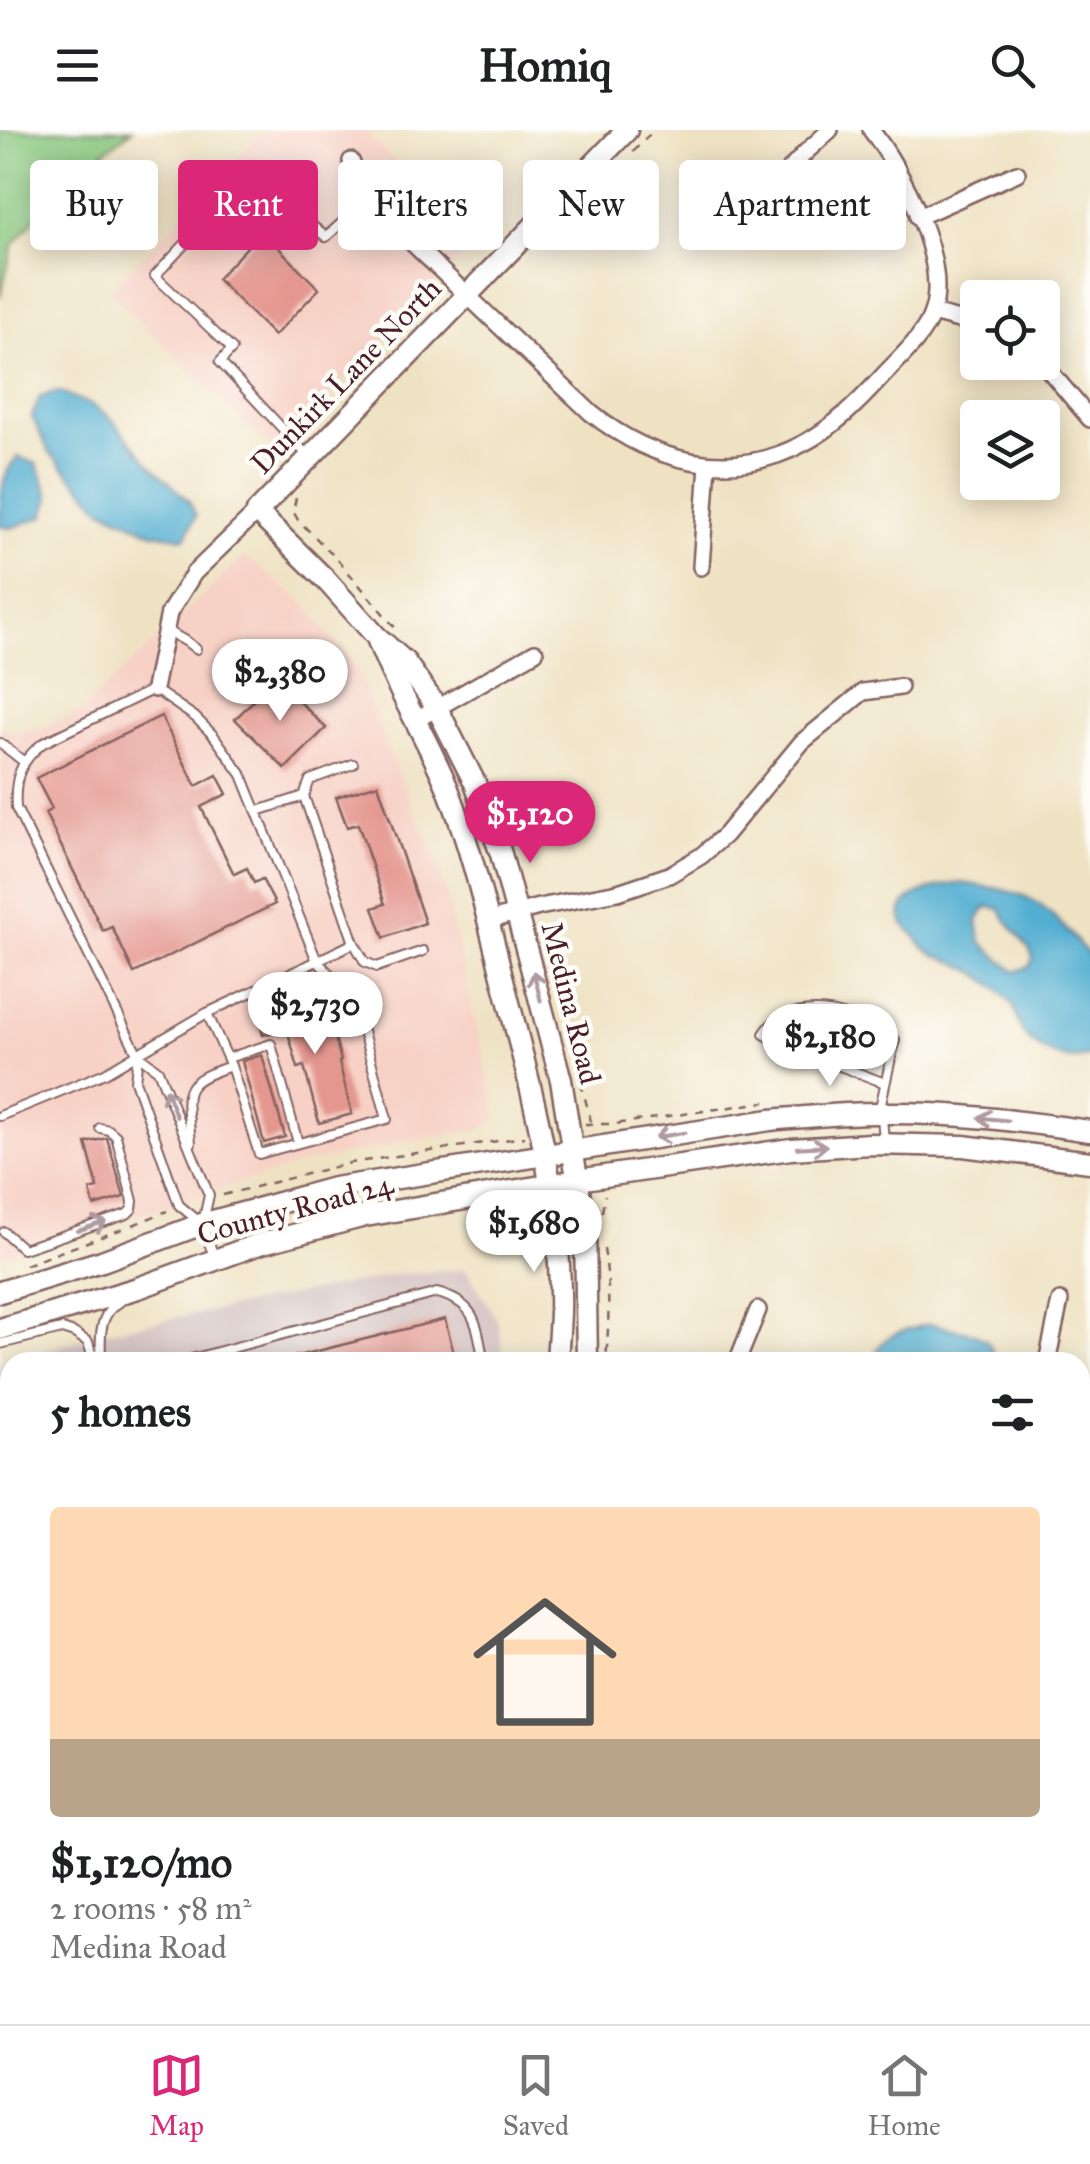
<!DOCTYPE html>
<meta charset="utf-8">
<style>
body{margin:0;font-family:"IM FELL Great Primer",serif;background:#f6f6f6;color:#202124;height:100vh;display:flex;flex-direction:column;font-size:38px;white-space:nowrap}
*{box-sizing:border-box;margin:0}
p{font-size:32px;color:#757577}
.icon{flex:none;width:55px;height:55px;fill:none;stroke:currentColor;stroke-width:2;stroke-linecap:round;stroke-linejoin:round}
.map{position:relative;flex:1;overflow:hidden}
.details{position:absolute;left:0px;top:1222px;width:1090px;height:672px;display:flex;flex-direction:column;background:#fff;border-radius:30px 30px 0 0;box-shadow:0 5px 25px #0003}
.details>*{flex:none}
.top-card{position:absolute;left:30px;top:30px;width:1030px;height:90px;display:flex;gap:20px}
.controls{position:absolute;left:960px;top:150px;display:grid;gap:20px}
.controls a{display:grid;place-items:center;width:100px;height:100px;border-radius:10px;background:#fff;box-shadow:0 5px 25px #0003;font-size:50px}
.price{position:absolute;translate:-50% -85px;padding:0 22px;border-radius:35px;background:#fff;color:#222;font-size:32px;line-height:65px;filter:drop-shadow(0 2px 5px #0008)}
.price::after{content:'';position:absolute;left:50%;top:60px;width:30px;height:22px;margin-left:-15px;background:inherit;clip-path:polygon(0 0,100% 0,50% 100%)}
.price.on{background:#db2777;color:#fff}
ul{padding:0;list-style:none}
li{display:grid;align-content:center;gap:20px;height:530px;padding:0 50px}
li+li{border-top:2px solid #e0e0e0}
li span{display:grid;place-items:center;height:310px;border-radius:10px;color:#555}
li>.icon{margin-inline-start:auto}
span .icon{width:180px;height:180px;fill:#fffc;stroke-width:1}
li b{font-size:42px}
h2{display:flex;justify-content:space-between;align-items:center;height:120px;padding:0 50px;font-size:42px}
.tag{padding:0 35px;border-radius:10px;background:#fff;box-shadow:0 5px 25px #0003;font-size:35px;line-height:90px}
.tag.on{background:#db2777;color:#fff}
header{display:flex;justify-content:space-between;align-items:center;height:130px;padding:0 50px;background:#fff;font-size:45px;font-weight:700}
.tabs{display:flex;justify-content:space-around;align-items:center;height:140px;border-top:2px solid #e0e0e0;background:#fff;font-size:28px;color:#757577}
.tabs a{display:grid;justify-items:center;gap:5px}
.tabs .on{color:#db2777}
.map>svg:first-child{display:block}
.built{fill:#f7d1c6}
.industrial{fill:#d2bfbf}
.green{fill:#88c77e;stroke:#697354;stroke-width:2.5}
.water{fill:#53afd1;stroke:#4e677e;stroke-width:2.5;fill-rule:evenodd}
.building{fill:#e4978f}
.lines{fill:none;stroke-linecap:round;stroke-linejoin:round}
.service-casing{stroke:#846360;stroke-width:12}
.minor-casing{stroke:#846360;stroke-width:20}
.tertiary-casing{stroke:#846360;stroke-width:25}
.path{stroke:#846360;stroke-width:2.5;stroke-dasharray:8 8;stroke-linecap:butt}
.service{stroke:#fff;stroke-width:8}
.minor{stroke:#fff;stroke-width:15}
.tertiary{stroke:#fff;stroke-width:20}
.oneway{stroke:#ae9aa0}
.labels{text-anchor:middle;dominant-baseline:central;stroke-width:9;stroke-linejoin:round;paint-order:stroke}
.street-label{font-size:30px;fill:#4a1f2b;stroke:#fdfcf7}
</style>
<header><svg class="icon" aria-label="menu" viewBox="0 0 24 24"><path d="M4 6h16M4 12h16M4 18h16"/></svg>Homiq<svg class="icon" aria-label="search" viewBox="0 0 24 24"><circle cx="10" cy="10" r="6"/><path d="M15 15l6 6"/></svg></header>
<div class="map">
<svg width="1090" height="1894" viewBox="0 0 1090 1894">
<rect width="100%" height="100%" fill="#fdfcf7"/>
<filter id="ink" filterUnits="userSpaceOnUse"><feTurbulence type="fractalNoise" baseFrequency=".01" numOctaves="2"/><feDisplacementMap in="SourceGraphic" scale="20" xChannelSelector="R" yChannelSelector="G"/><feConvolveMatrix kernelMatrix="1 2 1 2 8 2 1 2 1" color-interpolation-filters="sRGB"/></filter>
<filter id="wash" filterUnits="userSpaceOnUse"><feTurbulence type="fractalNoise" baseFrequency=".0048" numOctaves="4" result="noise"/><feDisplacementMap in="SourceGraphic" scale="40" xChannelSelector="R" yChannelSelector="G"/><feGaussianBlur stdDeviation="2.25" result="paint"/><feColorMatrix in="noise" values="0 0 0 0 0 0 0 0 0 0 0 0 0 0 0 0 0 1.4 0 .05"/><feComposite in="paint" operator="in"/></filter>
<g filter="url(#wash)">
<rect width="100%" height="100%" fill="#efe2c3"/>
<g class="built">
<path d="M264 0H363L478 111 275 322 109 162Z"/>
<path d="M244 426 303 471 358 540 384 609 441 742 498 990 477 1000 402 1012 306 1033 0 1126V596L9 602 40 599 83 580Z"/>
</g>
<path class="industrial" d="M466 1139 498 1191 505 1232H10V1885H482L473 1894H0V1235L104 1202 400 1144Z"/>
<path class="green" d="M0 0H132L63 54 13 115 0 167Z"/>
<g class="water">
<path d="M57 261 92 275 110 287 150 334 189 371 196 386 185 408 153 403 102 379 50 323 32 287 40 267Z"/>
<path d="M18 327 37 334 50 367 44 386 11 398 0 396C0 371 0 343 18 327Z"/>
<path d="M962 753C985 757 1012 759 1032 770 1055 783 1073 808 1090 826V926C1068 935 1034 920 1022 901 1017 892 1017 880 1010 872 998 858 978 842 961 835 949 829 937 828 926 819 919 814 921 813 916 807 913 803 908 800 905 796 887 764 943 755 962 753ZM986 777 997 778 1002 781 1005 788 1030 820 1033 828 1030 836 1015 842 981 812 977 792Z"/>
<path d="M930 1194 973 1203 988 1212 998 1232H872C882 1201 902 1202 930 1194Z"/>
</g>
<g id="blocks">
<g class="building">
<path d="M262 110 275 114 319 159 274 206 217 149 250 114Z"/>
<path d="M276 548 326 598 285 639 235 589Z"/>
<path d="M161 586 196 656 217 645 227 664 201 677 234 744 247 738 254 753 262 749 275 774 134 843 112 797 103 801 45 683 52 679 36 648Z"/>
<path d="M378 654 425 793 384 808 373 778 385 774 358 694 347 697 336 667Z"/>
<path d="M323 872 325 881 328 880 341 931 339 932 352 984 319 993 304 936 298 938 287 899 263 905 259 889Z"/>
<path d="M262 925 285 1007 264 1013 242 931Z"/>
<path d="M107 1008 124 1067 94 1076 90 1060 98 1058 86 1013Z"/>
<path d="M445 1189 456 1232H291L290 1228Z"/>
</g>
</g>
</g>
<g filter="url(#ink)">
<use href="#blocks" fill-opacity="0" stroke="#846360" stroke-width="2.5"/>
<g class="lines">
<defs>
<g id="service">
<path d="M309 327 220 232 232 219 155 146 213 84 252 66H276L326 107 367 70"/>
<path d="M166 500 187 512 196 519"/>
<path d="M0 613 23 631"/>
<path d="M304 666 310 650 353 634"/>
<path d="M258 681 304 666 354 813"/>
<path d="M207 883 231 936 259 1024 387 989 354 869 317 831 354 813 365 832 377 837 423 821"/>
<path d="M138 925 135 951 179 1075 202 1094 215 1129"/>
<path d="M228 928 271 914 298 1013"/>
<path d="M0 986 105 943 207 883 317 831 242 645 214 606 195 587 154 559 43 613C20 631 14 648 16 678L138 925 158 940 209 1065 204 1088"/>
<path d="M884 1012 881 973 895 910C859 892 837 875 796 883 781 886 772 891 764 904L781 914 885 953"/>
<path d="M191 1013C187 961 176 954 231 936"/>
<path d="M4 1102 23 1119 127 1084 132 1079 133 1071 116 1006 109 1000 100 998"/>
<path d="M0 1214 62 1199 74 1203 88 1212 94 1232"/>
<path d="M101 1232C101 1217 98 1195 109 1181 112 1176 118 1174 122 1170"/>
<path d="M180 1232 437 1163C479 1174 476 1196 484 1232"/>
<path d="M0 1285 10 1284"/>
<path d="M0 1479 10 1478"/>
<path d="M0 1572 10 1571"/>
<path d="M105 1885 114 1894"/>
<path d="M339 1885 348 1894"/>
<path d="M0 1887 10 1877"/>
<path d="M70 1894 79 1885"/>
</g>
<g id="minor">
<path d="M351 31 367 70 591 283C652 332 731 353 804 313 834 297 857 274 880 249 897 230 923 209 932 183 950 132 902 40 871 0"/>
<path d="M918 87 1017 43"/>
<path d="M730 104 806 22 830 0"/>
<path d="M932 183 978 195"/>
<path d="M1042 232 1090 289"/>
<path d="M701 437 708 334"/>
<path d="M154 559 169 483 194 443 257 382"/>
<path d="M416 590 535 522"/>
<path d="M487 791 539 777 618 762 669 745 701 726 725 705 802 612 863 562 900 557"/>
<path d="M737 1232 758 1180"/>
<path d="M1047 1232 1060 1171"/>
<path d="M1080 1422 1090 1430"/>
<path d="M1080 1524 1090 1504"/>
<path d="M1080 1765 1090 1779"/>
</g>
<g id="tertiary">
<path d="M377 508C396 560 427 607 448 659 472 720 487 786 503 850 530 953 559 1057 560 1164 561 1187 558 1210 557 1232"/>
<path d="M0 1162 102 1131 202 1094 334 1058 770 990C806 987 842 983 879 983 950 982 1020 991 1090 1001"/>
<path d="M0 1199 138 1158 259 1114 365 1086 577 1050 791 1019 870 1014 963 1016 1090 1032"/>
<path d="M587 1232 585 1097 561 950 501 724 475 653 437 578 405 532 376 506 326 450 257 382 627 0"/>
<path d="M675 1885 678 1894"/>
</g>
</defs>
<use href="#service" class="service-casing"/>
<use href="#minor" class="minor-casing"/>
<use href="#tertiary" class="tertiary-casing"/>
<g class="path">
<path d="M633 22 654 0"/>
<path d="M296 368 293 381 298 390 338 430 397 500"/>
<path d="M581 953 593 999"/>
<path d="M585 994H615L765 972"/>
<path d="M223 1065 350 1033 524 1007"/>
<path d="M602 1082 605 1065"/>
<path d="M133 1095 167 1081"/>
<path d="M604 1119C610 1156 609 1194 606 1231"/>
<path d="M25 1135 125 1098"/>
<path d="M701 1885 704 1894"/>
</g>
<use href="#service" class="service"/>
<use href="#minor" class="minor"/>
<use href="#tertiary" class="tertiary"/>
</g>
<defs><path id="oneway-shaft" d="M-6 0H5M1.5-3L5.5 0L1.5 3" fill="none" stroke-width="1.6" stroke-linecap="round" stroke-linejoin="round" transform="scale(2.5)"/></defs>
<g class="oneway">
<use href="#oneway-shaft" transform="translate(537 856) rotate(-104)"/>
<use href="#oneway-shaft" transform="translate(171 973) rotate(-112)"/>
<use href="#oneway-shaft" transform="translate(993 989) rotate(-174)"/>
<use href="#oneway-shaft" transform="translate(670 1005) rotate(171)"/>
<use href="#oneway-shaft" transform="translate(812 1017) rotate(-3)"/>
<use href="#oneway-shaft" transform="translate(92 1096) rotate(-19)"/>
</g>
</g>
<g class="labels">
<g class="street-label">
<text transform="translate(346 246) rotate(-46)">Dunkirk Lane North</text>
<text transform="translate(571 873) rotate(76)">Medina Road</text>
<text transform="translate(295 1079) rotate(-15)">County Road 24</text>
</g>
</g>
</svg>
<div class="controls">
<a><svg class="icon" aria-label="locate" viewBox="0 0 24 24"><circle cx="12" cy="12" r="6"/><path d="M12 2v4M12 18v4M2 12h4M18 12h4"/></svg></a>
<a><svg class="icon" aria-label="layers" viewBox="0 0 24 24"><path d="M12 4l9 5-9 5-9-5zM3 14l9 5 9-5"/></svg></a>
</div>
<b class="price" style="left:280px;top:594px">$2,380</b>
<b class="price on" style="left:530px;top:736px">$1,120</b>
<b class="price" style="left:315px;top:927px">$2,730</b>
<b class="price" style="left:830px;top:959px">$2,180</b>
<b class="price" style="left:534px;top:1145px">$1,680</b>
<div class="top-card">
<a class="tag">Buy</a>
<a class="tag on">Rent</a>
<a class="tag">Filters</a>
<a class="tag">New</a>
<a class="tag">Apartment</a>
</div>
<section class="details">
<h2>5 homes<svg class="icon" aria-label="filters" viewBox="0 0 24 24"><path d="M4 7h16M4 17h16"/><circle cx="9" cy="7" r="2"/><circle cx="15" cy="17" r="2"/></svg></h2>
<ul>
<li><span style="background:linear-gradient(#ffd9b3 75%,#b9a48a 0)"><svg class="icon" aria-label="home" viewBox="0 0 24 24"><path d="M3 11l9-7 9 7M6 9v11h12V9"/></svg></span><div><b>$1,120/mo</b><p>2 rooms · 58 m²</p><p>Medina Road</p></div></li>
</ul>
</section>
</div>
<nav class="tabs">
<a class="on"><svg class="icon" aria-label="map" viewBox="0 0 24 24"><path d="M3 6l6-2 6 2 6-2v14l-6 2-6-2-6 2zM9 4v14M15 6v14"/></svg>Map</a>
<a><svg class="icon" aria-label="saved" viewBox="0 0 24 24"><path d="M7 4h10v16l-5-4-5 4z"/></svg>Saved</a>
<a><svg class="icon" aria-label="home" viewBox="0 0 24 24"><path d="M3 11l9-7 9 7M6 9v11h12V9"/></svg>Home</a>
</nav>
